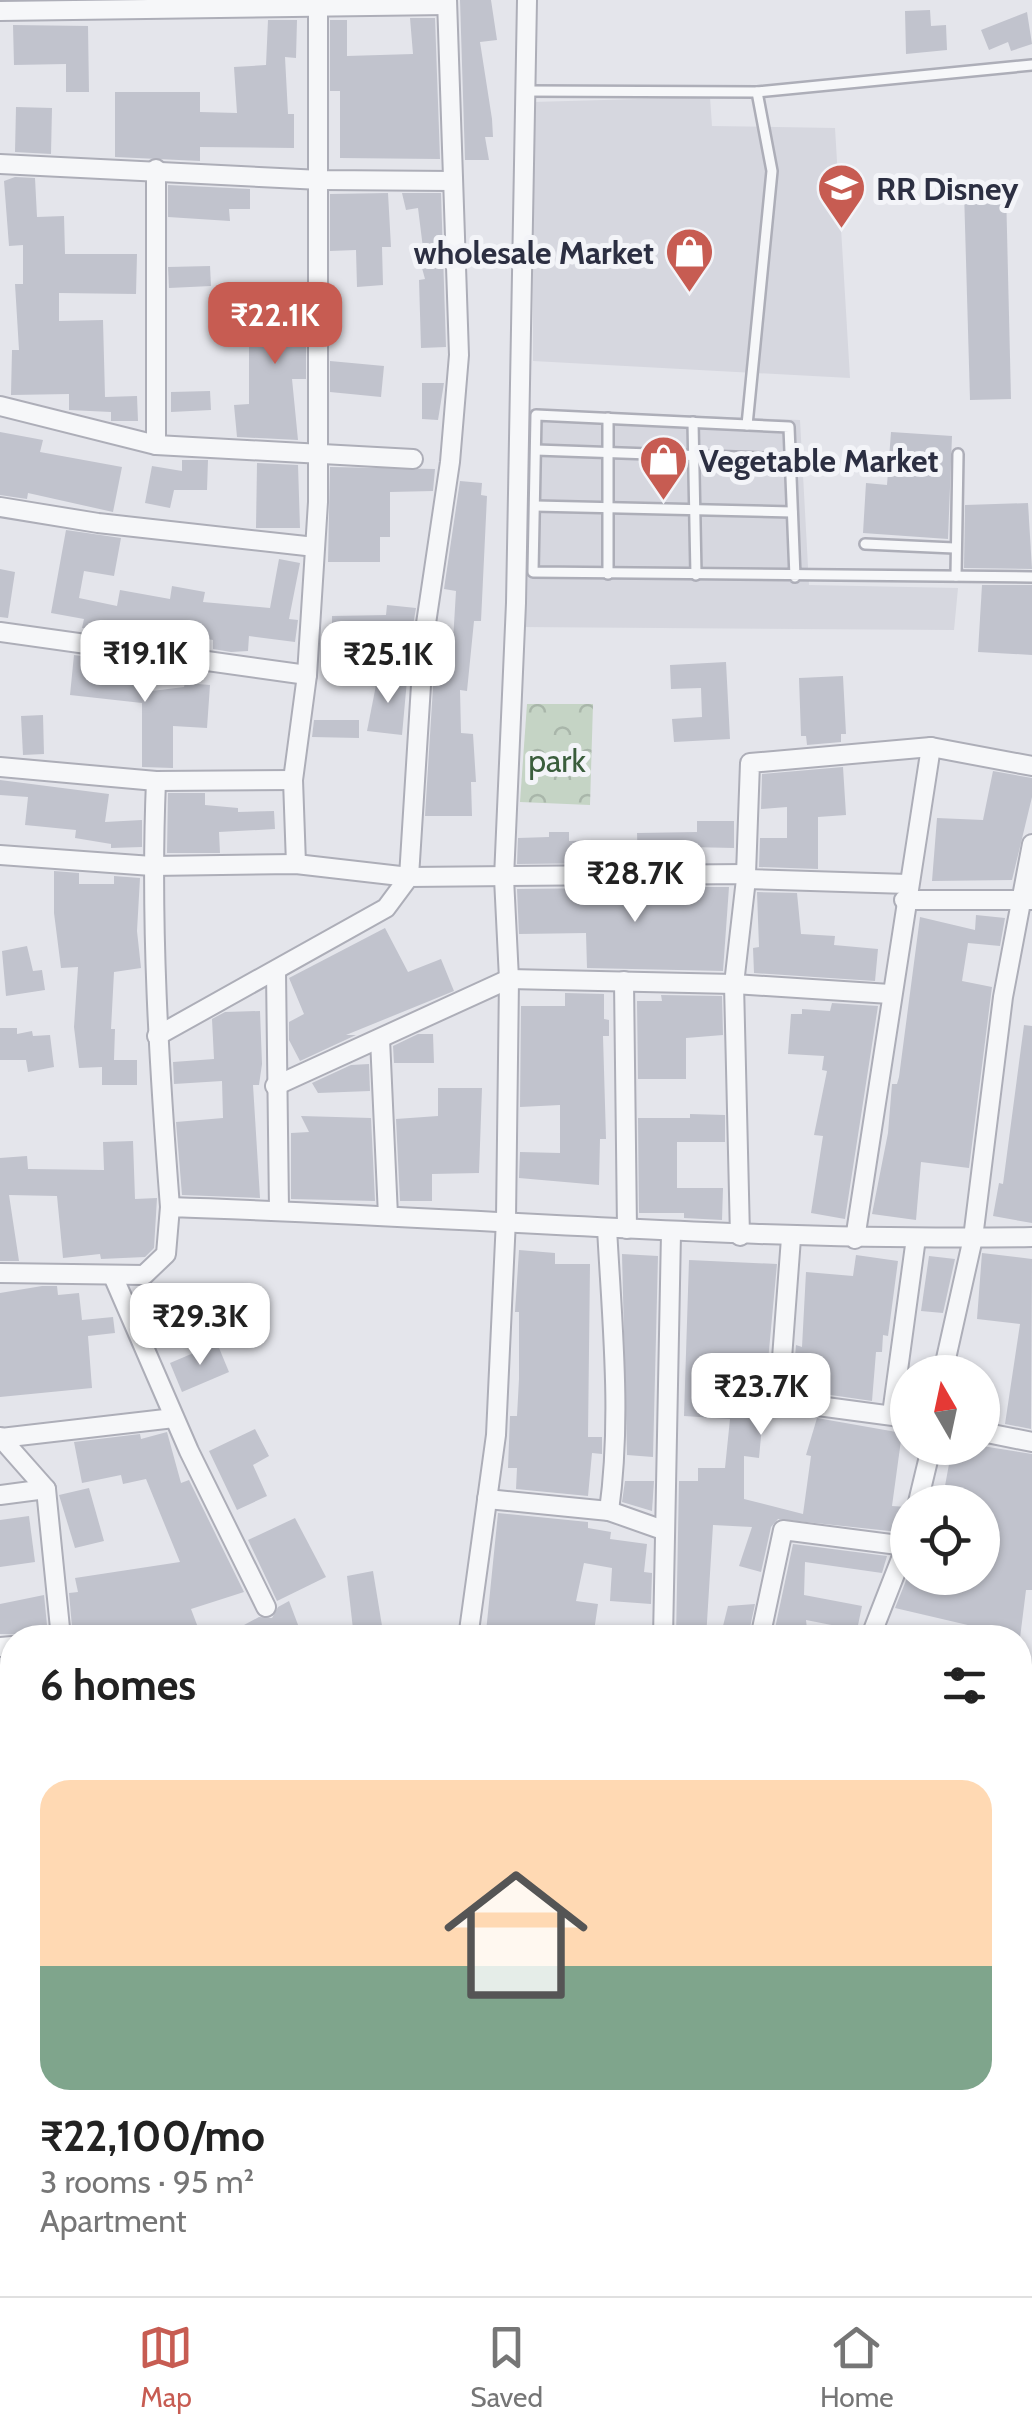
<!DOCTYPE html>
<meta charset="utf-8">
<style>
body{margin:0;font-family:Cabin,sans-serif;background:#f2f2f2;color:#222;height:100vh;display:flex;flex-direction:column;font-size:38px;white-space:nowrap}
*{box-sizing:border-box;margin:0}
p{font-size:32px;color:#767676}
.icon{flex:none;width:55px;height:55px;fill:none;stroke:currentColor;stroke-width:2;stroke-linecap:round;stroke-linejoin:round}
.map{position:relative;flex:1;overflow:hidden}
.panel{position:absolute;left:0px;top:1625px;width:1032px;height:672px;display:flex;flex-direction:column;background:#fff;border-radius:40px 40px 0 0;box-shadow:0 2px 8px #0004}
.panel>*{flex:none}
.needle{width:65px;rotate:351deg}
.controls{position:absolute;left:890px;top:1355px;display:grid;gap:20px}
.controls a{display:grid;place-items:center;width:110px;height:110px;border-radius:50%;background:#fff;box-shadow:0 2px 8px #0004;font-size:50px}
.price{position:absolute;translate:-50% -85px;padding:0 22px;border-radius:20px;background:#fff;color:#222;font-size:32px;line-height:65px;filter:drop-shadow(0 2px 5px #0008)}
.price::after{content:'';position:absolute;left:50%;top:60px;width:30px;height:22px;margin-left:-15px;background:inherit;clip-path:polygon(0 0,100% 0,50% 100%)}
.price.selected{background:#c75c52;color:#fff}
ul{padding:0;list-style:none}
li{display:grid;align-content:center;gap:20px;height:530px;padding:0 40px}
li span{display:grid;place-items:center;height:310px;border-radius:30px;color:#555}
li>.icon{margin-inline-start:auto}
span .icon{width:180px;height:180px;fill:#fffc;stroke-width:1}
li b{font-size:42px}
h2{display:flex;justify-content:space-between;align-items:center;height:120px;padding:0 40px;font-size:42px}
.tabs{display:flex;justify-content:space-around;align-items:center;height:140px;border-top:2px solid #e0e0e0;background:#fff;font-size:28px;color:#767676}
.tabs a{display:grid;justify-items:center;gap:5px}
.tabs .selected{color:#c75c52}
.map>svg:first-child{display:block}
.built{fill:#d6d7df}
.industrial{fill:url(#industrial-furrows)}
.park{fill:url(#park-crowns)}
.building{fill:#c1c3cd}
.lines{fill:none;stroke-linecap:round;stroke-linejoin:round}
.service-casing{stroke:#adaeb8;stroke-width:14}
.minor-casing{stroke:#adaeb8;stroke-width:22}
.tertiary-casing{stroke:#adaeb8;stroke-width:28}
.service{stroke:#f6f7f9;stroke-width:9}
.minor{stroke:#f6f7f9;stroke-width:18}
.tertiary{stroke:#f6f7f9;stroke-width:22}
.labels{text-anchor:middle;dominant-baseline:central;stroke-width:10;stroke-linejoin:round;paint-order:stroke}
.poi-label{font-size:32px;font-weight:bold;fill:#2c2f42;stroke:#f3f4f8;text-anchor:start}
.park-label{font-size:32px;fill:#3a5d3c;stroke:#f3f4f8}
</style>
<div class="map">
<svg width="1032" height="2296" viewBox="0 0 1032 2296">
<defs>
<pattern id="industrial-furrows" width="10" height="10" patternUnits="userSpaceOnUse" patternTransform="scale(2.5)"><rect width="10" height="10" fill="#d6d7df"/><path d="M-1 1l2-2M0 10L10 0M9 11l2-2" fill="none" stroke="#b8b9c1"/></pattern>
<pattern id="park-crowns" width="20" height="18" patternUnits="userSpaceOnUse" patternTransform="scale(2.5)"><rect width="20" height="18" fill="#c5d4c5"/><path d="M2 6a3 3 0 1 1 6 0M12 15a3 3 0 1 1 6 0" fill="none" stroke="#a9b6aa"/></pattern>
</defs>
<rect width="100%" height="100%" fill="#e4e5eb"/>
<g class="built">
<path d="M710 97 712 126 835 128 850 378 533 361V102Z"/>
<path d="M526 409 800 420 809 585 958 588 954 630 521 627Z"/>
</g>
<path class="industrial" d="M677 2285H906V2296H678Z"/>
<path class="park" d="M527 704H593L590 805 520 802Z"/>
<g class="building">
<path d="M460 0H491L497 40 480 42 492 119 493 137H485L489 160H465Z"/>
<path d="M930 10 931 26 946 25 947 50 906 54 905 11Z"/>
<path d="M1027 12 1032 44 1011 51 1008 42 989 50 981 30Z"/>
<path d="M410 18H435L440 159 340 158V91H330V20H347V56L413 54Z"/>
<path d="M268 20H297L296 58 285 57 288 114H294V148L200 147V161L115 157V92H200V112L237 113 234 67 266 65Z"/>
<path d="M13 25 88 26 89 92H66V64L14 65Z"/>
<path d="M16 107 52 108 51 154 15 152Z"/>
<path d="M15 177 35 178 37 217 64 216 65 254H137L136 294 59 293V321L103 320 105 397 137 396 138 421H111V412L69 410V394L11 395 12 350H19L15 284H23V245L9 246 4 181Z"/>
<path d="M168 185 250 189V209H229L230 221 168 217Z"/>
<path d="M1006 190 1011 399 970 400 964 191Z"/>
<path d="M388 193 391 247H382L383 285 357 287 356 250 330 251V194Z"/>
<path d="M402 193H441L446 347 421 348 419 280 425 279 419 257 424 256 418 208 406 210Z"/>
<path d="M210 266 211 286 169 288 168 267Z"/>
<path d="M269 286H306V379H292L298 440 237 437 234 405 249 404V317H269Z"/>
<path d="M330 361 384 366 381 397 330 392Z"/>
<path d="M422 383H444L438 420 422 419Z"/>
<path d="M210 391 211 410 171 412V392Z"/>
<path d="M0 432 43 440 40 452 122 467 113 512 28 493 27 499 0 495Z"/>
<path d="M891 432 952 436 948 539 863 533 866 483 887 485Z"/>
<path d="M182 460H208L207 490H174L170 508 145 503 152 466 182 471Z"/>
<path d="M257 463 298 465 300 528H256Z"/>
<path d="M330 467 435 469 433 491 390 492V537H380V562H328Z"/>
<path d="M460 481 482 483 481 495 487 496 481 621H474L467 691 460 690 461 733 473 734 476 782H471L472 816H425L436 639 453 641 456 591 444 589Z"/>
<path d="M1028 503 1032 569 964 568 965 505Z"/>
<path d="M66 530 121 538 114 576 84 571 79 598 117 606 120 590 170 599 172 586 205 592 203 602 270 608 279 559 300 563 289 619 298 620 295 642 249 636 248 651 231 652 213 649V640L141 626 140 636 82 628 84 619 51 613Z"/>
<path d="M0 569 15 572 8 618 0 617Z"/>
<path d="M982 585H1032V655L978 652Z"/>
<path d="M387 605 416 608 412 631 374 627V668L327 670 326 640H332V616L386 615Z"/>
<path d="M74 655 102 659 101 667 147 674 144 692 184 687 185 683 210 685 207 728 173 726V768L142 767V703L70 695Z"/>
<path d="M726 662 730 739 674 742 672 719 702 717 701 688 671 689 670 665Z"/>
<path d="M378 675 407 680 402 735 367 731Z"/>
<path d="M843 676 846 734H841V742L807 745 806 736H801L799 678Z"/>
<path d="M43 715 44 754 23 755 21 716Z"/>
<path d="M314 720H359V738L312 737Z"/>
<path d="M843 767 846 815 818 817V869L759 867 760 838H787V807L761 809 762 774Z"/>
<path d="M993 771 1032 778V797L1012 880 932 881 937 818 983 820Z"/>
<path d="M0 780 109 794 105 822 142 820V847L111 848V844L75 838 76 830 25 825 28 797 0 795Z"/>
<path d="M168 793H205V805L238 808V812L274 811 275 829 219 832 220 853H167Z"/>
<path d="M697 821H734V848L690 847V862H638L637 833 697 832Z"/>
<path d="M549 832H569V841L604 840 605 863 517 864 518 838 549 837Z"/>
<path d="M54 871 79 873V884H114V876L140 878 137 931 141 968 114 972 111 1029H115L114 1060H137V1085H102V1067L79 1068 74 1027 78 967 61 968 54 913Z"/>
<path d="M638 887H729L723 971 587 968 586 933 519 934 517 889 604 888V894H638Z"/>
<path d="M757 892 797 893 801 934 835 936 834 945 878 949 875 981 754 973 753 948 759 947Z"/>
<path d="M976 915 1005 918 1000 946 968 943 962 981 992 987 969 1168 921 1162 916 1220 872 1214 888 1133 892 1084H897L899 1077 920 917 975 930Z"/>
<path d="M385 928 408 972 441 959 454 991 346 1035H356L300 1061 289 1040V1022L304 1014 289 978Z"/>
<path d="M27 946 33 971 42 970 45 990 6 996 2 951Z"/>
<path d="M565 993 604 994V1019L609 1020V1036H603L606 1139H600L599 1185 519 1178 520 1152 560 1153V1105L520 1107 521 1006H565Z"/>
<path d="M661 995 722 996 723 1035 686 1038V1079H638L637 1001H662Z"/>
<path d="M832 1003 878 1006 845 1219 811 1213 823 1136 814 1135 827 1071 822 1070 824 1056 788 1054 791 1014H802V1009L830 1011Z"/>
<path d="M260 1011 262 1064 259 1085H253L260 1198 182 1195 176 1122 223 1118 222 1081 174 1084 173 1062 214 1059 212 1019 225 1012Z"/>
<path d="M1024 1025 1032 1026V1223L993 1216 999 1183 1003 1184Z"/>
<path d="M0 1028H17V1034L32 1031 33 1036 50 1035 54 1067 28 1072 26 1060H0Z"/>
<path d="M418 1034H433L434 1063H394L393 1046Z"/>
<path d="M369 1064 370 1091 318 1093 312 1083 351 1065Z"/>
<path d="M438 1088H482L479 1173 432 1174V1201H400L396 1119 438 1116Z"/>
<path d="M690 1114 725 1115V1142H677V1188H723L722 1220 684 1218V1213H639L638 1118H690Z"/>
<path d="M301 1116 371 1118 375 1201 291 1199V1133L309 1132Z"/>
<path d="M133 1141 135 1199 157 1198 154 1248 145 1257 101 1259 100 1254 63 1258 57 1196 9 1195 19 1261H0V1158L27 1156 28 1169 104 1170 103 1142Z"/>
<path d="M519 1250 555 1253V1264H590L588 1437H602V1454L592 1453 588 1496 516 1489 517 1468H508L510 1416H517L519 1379V1312H515Z"/>
<path d="M982 1253 1032 1259 1031 1429 1005 1424 1020 1324 977 1319Z"/>
<path d="M622 1254 658 1256 653 1457 627 1455Z"/>
<path d="M856 1255 898 1261 888 1336 883 1335 882 1352H876L872 1401 824 1394 826 1389 793 1383 796 1345 802 1347 806 1272 853 1276Z"/>
<path d="M929 1256 955 1259 943 1313 921 1311Z"/>
<path d="M689 1260 777 1264 759 1458 744 1456V1499L803 1514 811 1456 806 1455 817 1418 902 1433 892 1506 907 1507V1529L899 1532 778 1519 771 1527 761 1572 739 1566 752 1527 713 1525 706 1638H676L679 1481H698V1468H725L730 1419 684 1416Z"/>
<path d="M42 1286H57L58 1295 79 1293 82 1320 113 1317 115 1333 88 1336 92 1388 0 1397V1293Z"/>
<path d="M188 1288 198 1310 156 1328 146 1306Z"/>
<path d="M217 1343 229 1372 182 1392 170 1363Z"/>
<path d="M255 1429 269 1456 253 1465 267 1496 237 1510 209 1451Z"/>
<path d="M167 1432 181 1483 189 1480 244 1592 191 1609 202 1638H73L69 1593 78 1592 75 1578 180 1562 146 1479 123 1484 121 1475 82 1483 74 1442 140 1434 141 1439Z"/>
<path d="M982 1446 1032 1454V1590H1026L1020 1638 970 1635 972 1626 895 1608 907 1578 959 1581 960 1578H982V1502H942L952 1448Z"/>
<path d="M625 1481H654L652 1511 622 1502Z"/>
<path d="M89 1488 104 1541 75 1548 59 1495Z"/>
<path d="M498 1513 588 1522V1528L611 1532 610 1539 647 1544 644 1572 652 1573 651 1604 610 1601 612 1568 584 1563 576 1601 598 1604 593 1638 486 1632Z"/>
<path d="M29 1516 35 1562 0 1567V1520Z"/>
<path d="M295 1518 326 1577 277 1601 248 1540Z"/>
<path d="M793 1544 887 1556 882 1573 805 1562 804 1595 862 1606 857 1630 806 1620 808 1638H773Z"/>
<path d="M373 1571 384 1638H354L347 1576Z"/>
<path d="M44 1595 48 1635 0 1634V1604Z"/>
<path d="M289 1601 303 1638H220L259 1617 272 1618 278 1607Z"/>
<path d="M755 1604 748 1637 720 1638 728 1606Z"/>
</g>
<g class="lines">
<defs>
<g id="service">
<path d="M526 91 757 92 1032 65"/>
<path d="M608 418V574"/>
<path d="M693 422 696 575"/>
<path d="M747 425 772 171 757 92"/>
<path d="M536 450 790 459"/>
<path d="M535 506 792 512"/>
<path d="M865 544 954 548"/>
<path d="M956 576 958 454"/>
<path d="M795 577 789 427 536 415 533 572 1032 577"/>
<path d="M841 2285 842 2296"/>
<path d="M725 2296V2285"/>
<path d="M753 2296 823 2285"/>
</g>
<g id="minor">
<path d="M0 11 447 5"/>
<path d="M0 164 321 180 453 181"/>
<path d="M0 406 156 445 413 459"/>
<path d="M156 445V169"/>
<path d="M0 507 98 523 315 547"/>
<path d="M0 632 307 675"/>
<path d="M0 767 156 781 293 780"/>
<path d="M156 781C150 924 159 1065 170 1207"/>
<path d="M0 855 152 866 296 864 409 877 424 637 450 462 459 355 447 0"/>
<path d="M296 864 293 780 307 675 318 502V0"/>
<path d="M746 874 750 763 931 747 1032 766"/>
<path d="M904 900H1032"/>
<path d="M276 972 279 1210"/>
<path d="M624 981 627 1229"/>
<path d="M157 1036 386 908 409 877 746 874V879L908 884"/>
<path d="M380 1039 388 1216"/>
<path d="M275 1086 509 979 734 984 890 994"/>
<path d="M607 1228C612 1322 622 1418 609 1511"/>
<path d="M740 1236 734 984 746 879"/>
<path d="M791 1238 780 1385 788 1402 908 1418"/>
<path d="M855 1239 931 747"/>
<path d="M0 1273 144 1275 166 1254 170 1207C458 1216 744 1242 1032 1237"/>
<path d="M113 1276 189 1451 266 1607"/>
<path d="M943 1372 973 1238 1003 997 1032 844"/>
<path d="M892 1414 916 1238"/>
<path d="M982 1432 1032 1442"/>
<path d="M0 1437 46 1489 61 1638"/>
<path d="M1 1438 174 1418"/>
<path d="M0 1495 46 1489"/>
<path d="M487 1499 609 1511 663 1530"/>
<path d="M918 1502 931 1448"/>
<path d="M468 1638 496 1435 506 1219 509 979 504 878 516 603 527 0"/>
<path d="M663 1638 671 1233"/>
<path d="M760 1638 783 1530 906 1546 908 1541"/>
<path d="M870 1638 906 1546"/>
<path d="M0 1647 12 1646"/>
<path d="M0 1829 12 1828"/>
<path d="M1020 1881 1032 1888"/>
<path d="M1020 2037 1032 2036"/>
<path d="M0 2081H12"/>
<path d="M1020 2267 1032 2269"/>
<path d="M550 2285 551 2296"/>
<path d="M75 2296V2285"/>
<path d="M339 2296V2285"/>
</g>
<g id="tertiary">
<path d="M1020 1771 1032 1717"/>
<path d="M943 2296 944 2285"/>
</g>
</defs>
<use href="#service" class="service-casing"/>
<use href="#minor" class="minor-casing"/>
<use href="#tertiary" class="tertiary-casing"/>
<use href="#service" class="service"/>
<use href="#minor" class="minor"/>
<use href="#tertiary" class="tertiary"/>
</g>
<defs>
<symbol id="school-pin" viewBox="-11 -11 22 30"><path d="M0 17L-7.5 6A9.5 9.5 0 1 1 7.5 6Z" fill="#c75c52" stroke="#f3f4f8"/><path d="M0-5L7-2L0 1L-7-2ZM-4 1L0 2.5L4 1V4Q0 6-4 4Z" fill="#fff"/></symbol>
<symbol id="shop-pin" viewBox="-11 -11 22 30"><path d="M0 17L-7.5 6A9.5 9.5 0 1 1 7.5 6Z" fill="#c75c52" stroke="#f3f4f8"/><path d="M-5-2.5h2.3a2.7 3.5 0 0 1 5.4 0H5L5.5 6h-11ZM-1.5-2.5h3a1.5 2.3 0 0 0-3 0Z" fill="#fff"/></symbol>
</defs>
<g fill-rule="evenodd">
<use href="#school-pin" x="814" y="160" width="55" height="75"/>
<use href="#shop-pin" x="662" y="224" width="55" height="75"/>
<use href="#shop-pin" x="636" y="432" width="55" height="75"/>
</g>
<g class="labels">
<g class="poi-label">
<text x="876" y="188">RR Disney</text>
<text x="654" y="252" text-anchor="end">wholesale Market</text>
<text x="699" y="460">Vegetable Market</text>
</g>
<g class="park-label">
<text x="557" y="760">park</text>
</g>
</g>
</svg>
<div class="controls">
<a><svg class="needle" viewBox="-14 -14 28 28"><path d="M0-13l5 13h-10z" fill="#e53935"/><path d="M0 13l5-13h-10z" fill="#767676"/></svg></a>
<a><svg class="icon" aria-label="locate" viewBox="0 0 24 24"><circle cx="12" cy="12" r="6"/><path d="M12 2v4M12 18v4M2 12h4M18 12h4"/></svg></a>
</div>
<b class="price selected" style="left:275px;top:367px">₹22.1K</b>
<b class="price" style="left:145px;top:705px">₹19.1K</b>
<b class="price" style="left:388px;top:706px">₹25.1K</b>
<b class="price" style="left:635px;top:925px">₹28.7K</b>
<b class="price" style="left:200px;top:1368px">₹29.3K</b>
<b class="price" style="left:761px;top:1438px">₹23.7K</b>
<section class="panel">
<h2>6 homes<svg class="icon" aria-label="filters" viewBox="0 0 24 24"><path d="M4 7h16M4 17h16"/><circle cx="9" cy="7" r="2"/><circle cx="15" cy="17" r="2"/></svg></h2>
<ul>
<li><span style="background:linear-gradient(#ffd9b3 60%,#7fa58c 0)"><svg class="icon" aria-label="home" viewBox="0 0 24 24"><path d="M3 11l9-7 9 7M6 9v11h12V9"/></svg></span><div><b>₹22,100/mo</b><p>3 rooms · 95 m²</p><p>Apartment</p></div></li>
</ul>
</section>
</div>
<nav class="tabs">
<a class="selected"><svg class="icon" aria-label="map" viewBox="0 0 24 24"><path d="M3 6l6-2 6 2 6-2v14l-6 2-6-2-6 2zM9 4v14M15 6v14"/></svg>Map</a>
<a><svg class="icon" aria-label="saved" viewBox="0 0 24 24"><path d="M7 4h10v16l-5-4-5 4z"/></svg>Saved</a>
<a><svg class="icon" aria-label="home" viewBox="0 0 24 24"><path d="M3 11l9-7 9 7M6 9v11h12V9"/></svg>Home</a>
</nav>
